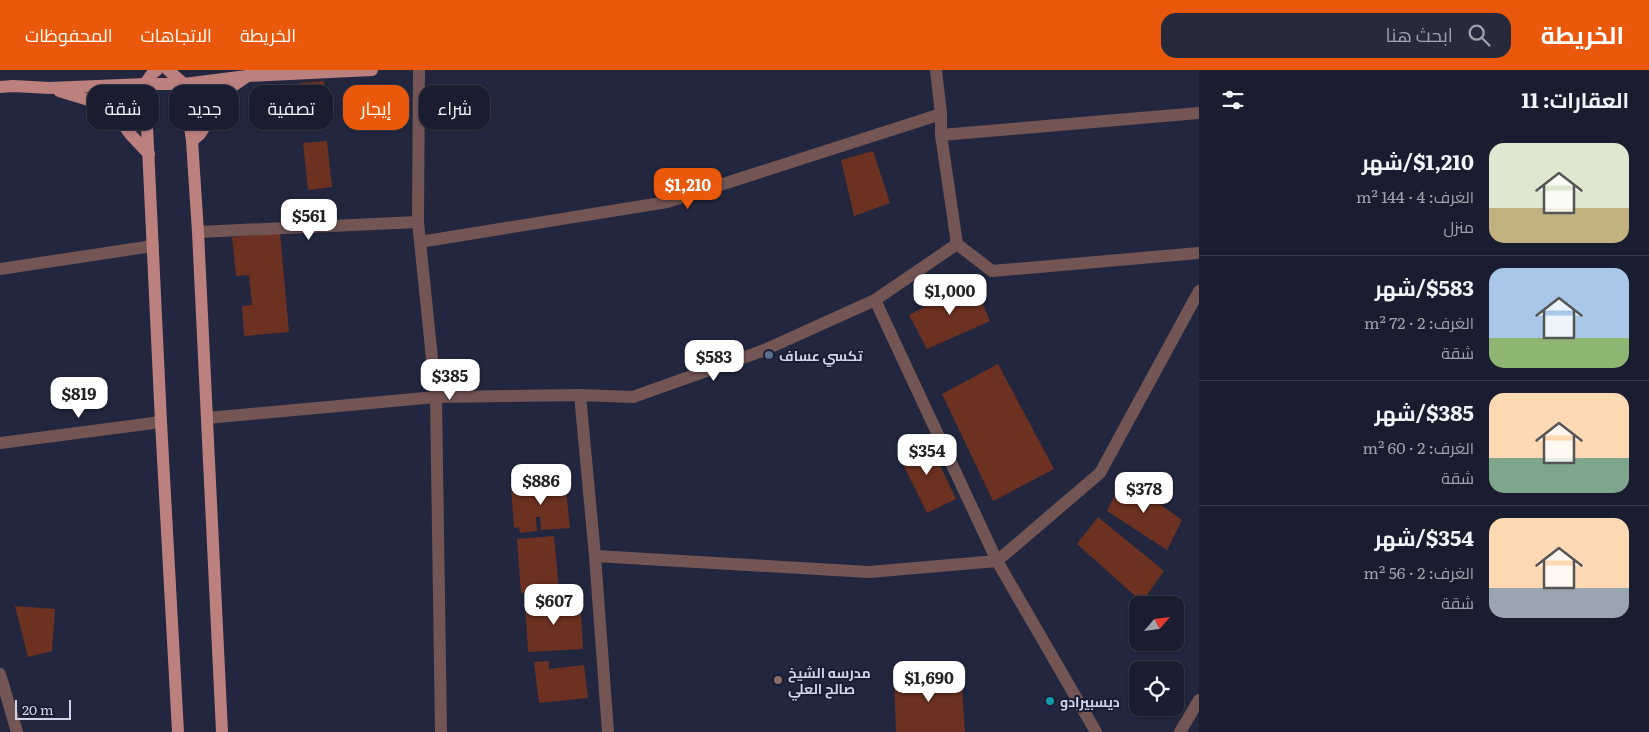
<!DOCTYPE html>
<html lang="ar">
<meta charset="utf-8">
<style>
body{margin:0;font-family:Literata,Cairo,serif;background:#272a3b;color:#f1f3f6;direction:rtl;height:100vh;display:flex;flex-direction:column;font-size:19px;white-space:nowrap}
*{box-sizing:border-box;margin:0}
p{font-size:16px;color:#9fa2aa}
.icon{flex:none;width:28px;height:28px;fill:none;stroke:currentColor;stroke-width:2;stroke-linecap:round;stroke-linejoin:round}
.map{position:relative;flex:1;overflow:hidden;direction:ltr}
.details{display:flex;flex-direction:column;background:#1a1d2f;width:450px}
.details>*{flex:none}
.hud{position:absolute;left:15px;top:15px;width:475px;height:45px;direction:rtl;display:flex;gap:10px}
.needle{width:32px;rotate:62deg}
.fabs{position:absolute;left:1129px;top:526px;display:grid;gap:10px}
.fabs a{display:grid;place-items:center;width:55px;height:55px;border-radius:10px;background:#1a1d2f;box-shadow:0 1px 4px #0004,0 0 0 1px #383b4b;font-size:25px}
.scale{position:absolute;left:15px;bottom:12px;width:56px;box-sizing:border-box;padding-left:5px;border:2px solid #d0d4e5;border-top:0;font-size:14px;line-height:18px;white-space:nowrap;color:#d0d4e5;-webkit-text-stroke:4px #191d35;paint-order:stroke}
.price{position:absolute;translate:-50% -42px;padding:0 11px;border-radius:10px;background:#fff;color:#222;font-size:16px;line-height:32px;filter:drop-shadow(0 1px 2px #0008)}
.price::after{content:'';position:absolute;left:50%;top:30px;width:15px;height:11px;margin-left:-8px;background:inherit;clip-path:polygon(0 0,100% 0,50% 100%)}
.price.active{background:#ea580c;color:#fff}
ul{padding:0;list-style:none}
li{display:flex;align-items:center;gap:15px;height:125px;padding:0 20px}
li+li{border-top:1px solid #383b4b}
li span{display:grid;place-items:center;flex:none;width:140px;height:100px;border-radius:15px;color:#555}
li>.icon{margin-inline-start:auto}
span .icon{width:60px;height:60px;fill:#fffc;stroke-width:1}
li b{font-size:21px}
h2{display:flex;justify-content:space-between;align-items:center;height:60px;padding:0 20px;font-size:21px}
.chip{padding:0 18px;border-radius:15px;background:#1a1d2f;box-shadow:0 1px 4px #0004,0 0 0 1px #383b4b;font-size:18px;line-height:45px}
.chip.active{background:#ea580c;color:#fff}
header{display:flex;align-items:center;gap:30px;box-sizing:border-box;height:70px;padding:0 25px;background:#ea580c;color:#fff}
header strong{font-size:24px}
nav{display:flex;gap:28px;margin-inline-start:auto;font-size:18px}
.search{width:350px;height:45px;background:#272a3b;display:flex;align-items:center;gap:12px;box-sizing:border-box;padding:0 18px;border-radius:15px;color:#9fa2aa;font-size:19px}
main{display:flex;flex:1;min-height:0}
.map>svg:first-child{display:block}
.building{fill:#6c3120}
.lines{fill:none;stroke-linecap:round;stroke-linejoin:round}
.minor{stroke:#735554;stroke-width:12}
.primary{stroke:#bc807e;stroke-width:12}
.service-dot{fill:#5c6f8a;stroke:#191d35;stroke-width:2}
.education-dot{fill:#8d6e63;stroke:#191d35;stroke-width:2}
.culture-dot{fill:#0f9aa8;stroke:#191d35;stroke-width:2}
.labels{text-anchor:middle;dominant-baseline:central;stroke-width:4;stroke-linejoin:round;paint-order:stroke}
.poi-label{font-size:14px;font-weight:bold;fill:#d0d4e5;stroke:#191d35;text-anchor:start}
</style>
<header>
<strong>الخريطة</strong>
<div class="search"><svg class="icon" aria-label="search" viewBox="0 0 24 24"><circle cx="10" cy="10" r="6"/><path d="M15 15l6 6"/></svg>ابحث هنا</div>
<nav><a>الخريطة</a><a>الاتجاهات</a><a>المحفوظات</a></nav>
</header>
<main>
<section class="details">
<h2>العقارات: 11<svg class="icon" aria-label="filters" viewBox="0 0 24 24"><path d="M4 7h16M4 17h16"/><circle cx="9" cy="7" r="2"/><circle cx="15" cy="17" r="2"/></svg></h2>
<ul>
<li><span style="background:linear-gradient(#dfe7d0 65%,#c2b280 0)"><svg class="icon" aria-label="home" viewBox="0 0 24 24"><path d="M3 11l9-7 9 7M6 9v11h12V9"/></svg></span><div><b>$1,210/شهر</b><p>الغرف: 4 · 144 m²</p><p>منزل</p></div></li>
<li><span style="background:linear-gradient(#a9c7e8 70%,#8fb573 0)"><svg class="icon" aria-label="home" viewBox="0 0 24 24"><path d="M3 11l9-7 9 7M6 9v11h12V9"/></svg></span><div><b>$583/شهر</b><p>الغرف: 2 · 72 m²</p><p>شقة</p></div></li>
<li><span style="background:linear-gradient(#ffd9b3 65%,#7fa58c 0)"><svg class="icon" aria-label="home" viewBox="0 0 24 24"><path d="M3 11l9-7 9 7M6 9v11h12V9"/></svg></span><div><b>$385/شهر</b><p>الغرف: 2 · 60 m²</p><p>شقة</p></div></li>
<li><span style="background:linear-gradient(#ffd9b3 70%,#9aa5b1 0)"><svg class="icon" aria-label="home" viewBox="0 0 24 24"><path d="M3 11l9-7 9 7M6 9v11h12V9"/></svg></span><div><b>$354/شهر</b><p>الغرف: 2 · 56 m²</p><p>شقة</p></div></li>
</ul>
</section>
<div class="map">
<svg width="1199" height="662" viewBox="0 0 1199 662">
<rect width="100%" height="100%" fill="#22273f"/>
<g class="building">
<path d="M324 11 328 56 304 59 300 13Z"/>
<path d="M327 71 332 117 308 120 303 73Z"/>
<path d="M873 81 890 133 854 146 841 90Z"/>
<path d="M280 163 289 262 244 266 242 236 252 235 249 205 236 206 232 167Z"/>
<path d="M973 212 990 251 927 279 909 245Z"/>
<path d="M998 294 1054 399 993 431 942 324Z"/>
<path d="M928 370 956 429 927 443 898 384Z"/>
<path d="M1123 408 1182 450 1167 480 1107 441Z"/>
<path d="M565 410 570 458 541 460 540 447H536L537 461 520 463 519 457 514 458 511 417Z"/>
<path d="M1098 447 1164 501 1142 532 1077 474Z"/>
<path d="M554 466 559 520 521 523 517 469Z"/>
<path d="M580 529 583 579 528 582 525 532Z"/>
<path d="M15 536 55 539 52 581 28 587Z"/>
<path d="M549 591V599L584 595 588 628 539 633 534 592Z"/>
<path d="M961 603 965 662H896L894 605Z"/>
</g>
<g class="lines">
<g class="minor">
<path d="M419 0 418 152 436 327 441 662"/>
<path d="M936 0 941 44V65L957 174 992 201 1199 183"/>
<path d="M941 65 1199 43"/>
<path d="M198 162 418 152"/>
<path d="M420 172 667 132 941 44"/>
<path d="M0 199 153 176"/>
<path d="M875 230 997 491 1096 662"/>
<path d="M580 325 595 486 608 662"/>
<path d="M207 348 436 327 580 325 633 327 762 281 875 230 957 174"/>
<path d="M0 373 161 352"/>
<path d="M595 486 869 502 997 491 1100 403 1199 221"/>
<path d="M0 604 17 662"/>
<path d="M1180 662 1199 630"/>
</g>
<g class="primary">
<path d="M157 0 151 5 145 14 161 352 178 662"/>
<path d="M168 0 184 14 192 71 198 162 222 662"/>
<path d="M0 17 13 16 50 18 145 14H184L247 6 372 0"/>
<path d="M59 21 92 31 106 39 119 49 130 64 149 84"/>
<path d="M192 71 200 64 230 18 246 7"/>
</g>
</g>
<circle class="service-dot" cx="769" cy="285" r="5"/>
<circle class="education-dot" cx="778" cy="610" r="5"/>
<circle class="culture-dot" cx="1050" cy="631" r="5"/>
<g class="labels">
<g class="poi-label">
<text x="779" y="285">تكسي عساف</text>
<text x="788" y="602">مدرسه الشيخ<tspan x="788" dy="16">صالح العلي</tspan></text>
<text x="1060" y="631">ديسبيرادو</text>
</g>
</g>
</svg>
<div class="fabs">
<a><svg class="needle" viewBox="-14 -14 28 28"><path d="M0-13l5 13h-10z" fill="#e53935"/><path d="M0 13l5-13h-10z" fill="#9fa2aa"/></svg></a>
<a><svg class="icon" aria-label="locate" viewBox="0 0 24 24"><circle cx="12" cy="12" r="6"/><path d="M12 2v4M12 18v4M2 12h4M18 12h4"/></svg></a>
</div>
<div class="scale">20 m</div>
<b class="price active" style="left:688px;top:140px">$1,210</b>
<b class="price" style="left:309px;top:171px">$561</b>
<b class="price" style="left:950px;top:246px">$1,000</b>
<b class="price" style="left:714px;top:312px">$583</b>
<b class="price" style="left:450px;top:331px">$385</b>
<b class="price" style="left:79px;top:349px">$819</b>
<b class="price" style="left:927px;top:406px">$354</b>
<b class="price" style="left:541px;top:436px">$886</b>
<b class="price" style="left:1144px;top:444px">$378</b>
<b class="price" style="left:554px;top:556px">$607</b>
<b class="price" style="left:929px;top:633px">$1,690</b>
<div class="hud">
<a class="chip">شراء</a>
<a class="chip active">إيجار</a>
<a class="chip">تصفية</a>
<a class="chip">جديد</a>
<a class="chip">شقة</a>
</div>
</div>
</main>
